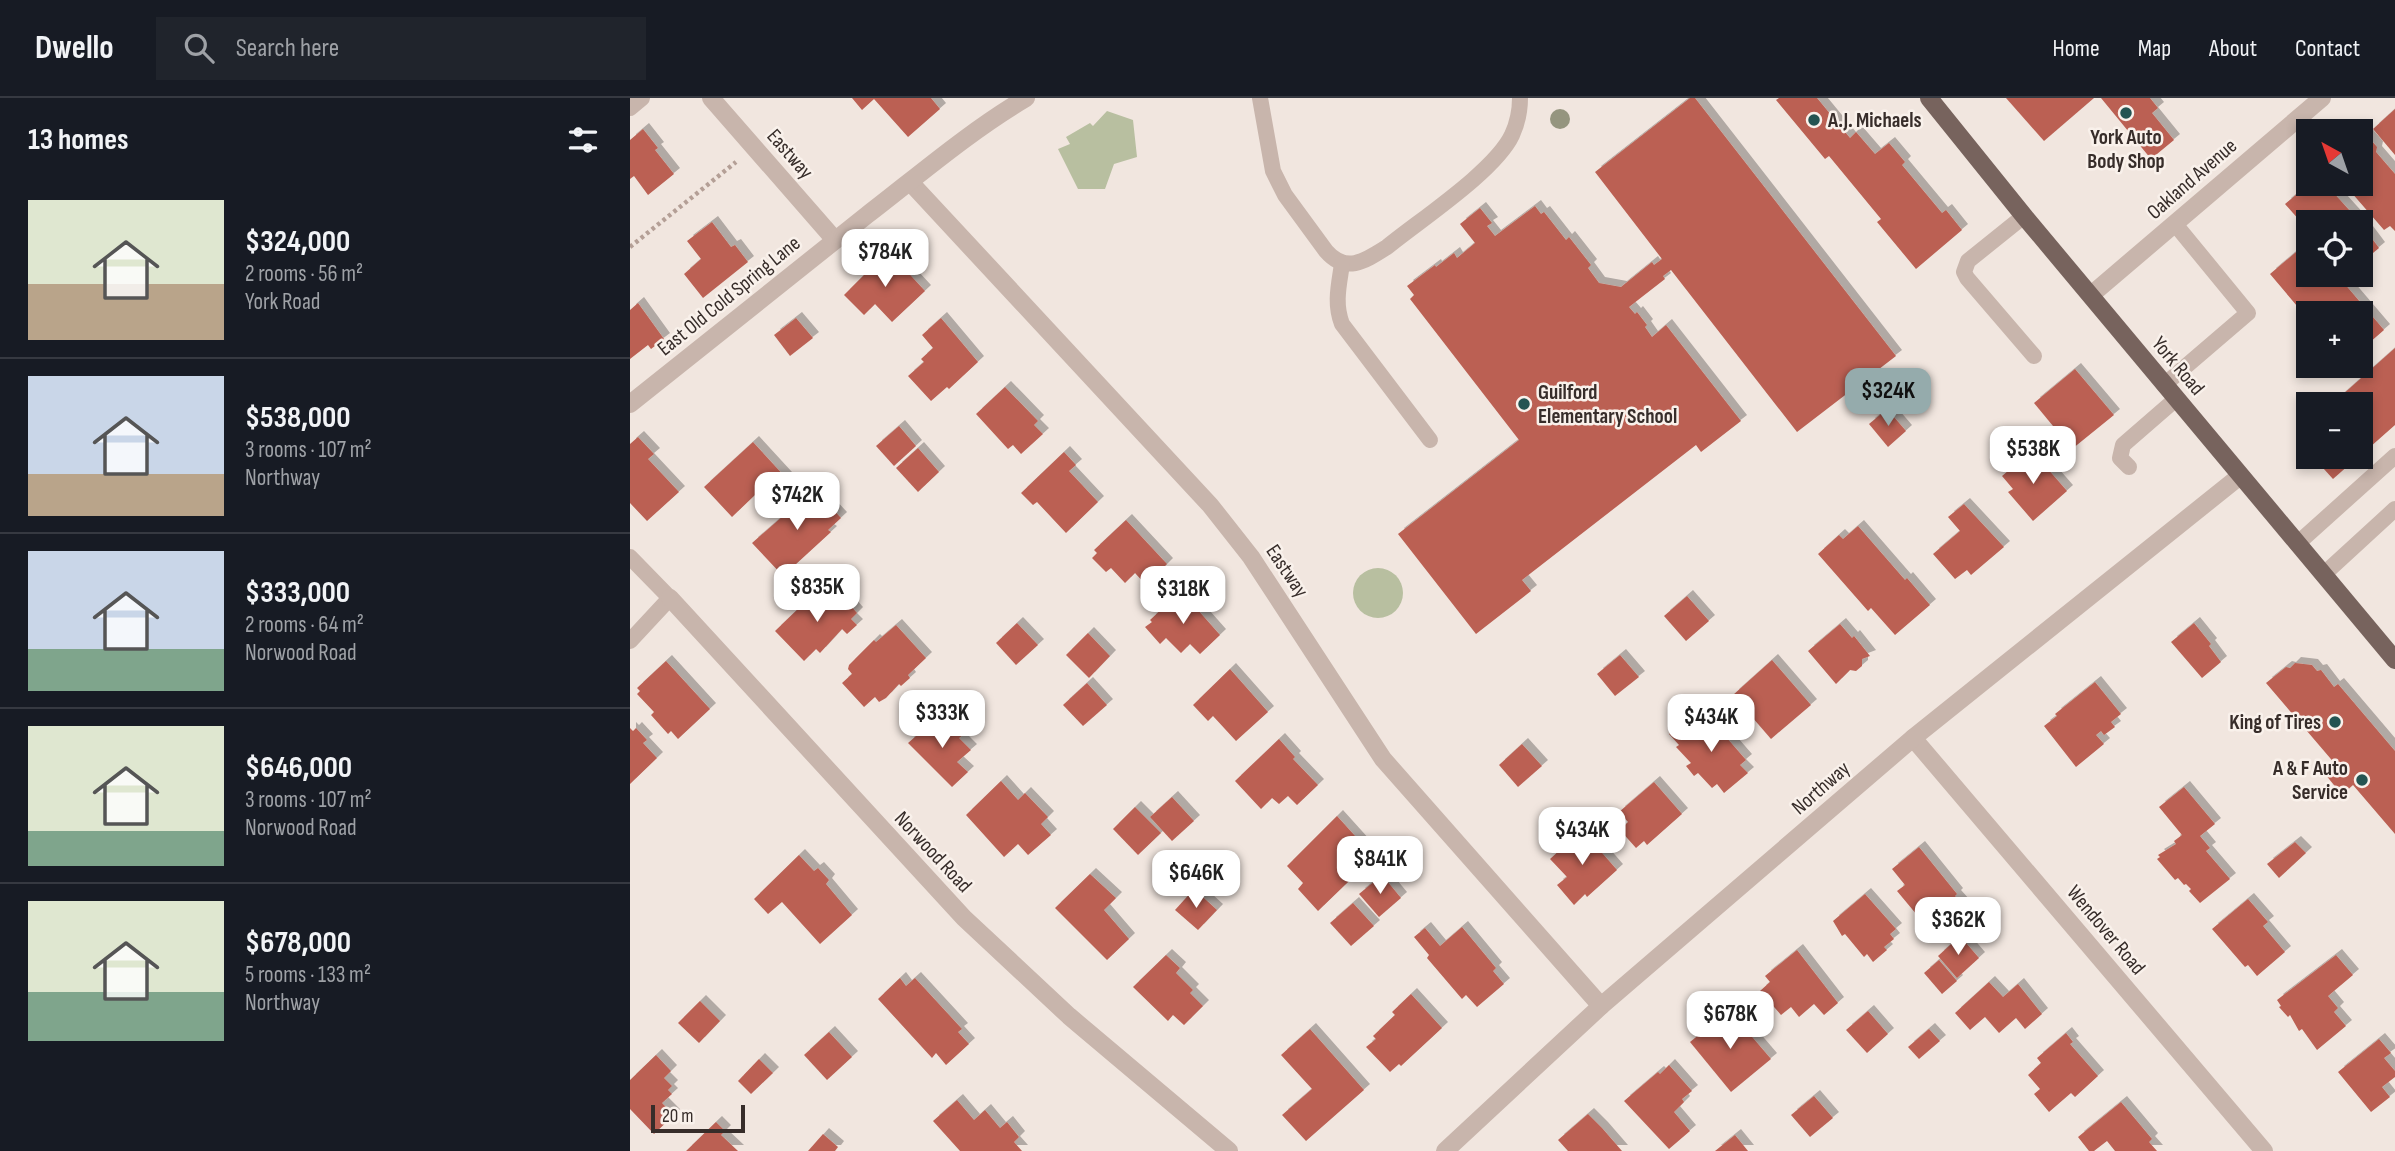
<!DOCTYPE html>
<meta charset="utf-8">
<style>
body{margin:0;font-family:"Sofia Sans Condensed",sans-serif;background:#20242c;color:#f1f3f6;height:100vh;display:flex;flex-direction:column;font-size:26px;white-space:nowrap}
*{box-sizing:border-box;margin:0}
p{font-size:23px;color:#9ea1a6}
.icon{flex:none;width:38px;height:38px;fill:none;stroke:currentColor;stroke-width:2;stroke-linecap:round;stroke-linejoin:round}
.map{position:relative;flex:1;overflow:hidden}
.sheet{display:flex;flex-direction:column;background:#171b24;width:630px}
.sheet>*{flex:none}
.needle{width:46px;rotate:320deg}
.buttons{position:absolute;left:1666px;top:21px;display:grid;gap:14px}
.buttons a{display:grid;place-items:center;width:77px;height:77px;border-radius:0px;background:#171b24;box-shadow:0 4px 10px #0003;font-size:35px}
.scale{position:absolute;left:21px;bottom:18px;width:94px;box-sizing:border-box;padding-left:7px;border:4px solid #372d2a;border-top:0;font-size:19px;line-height:24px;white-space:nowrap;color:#372d2a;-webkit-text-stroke:5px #f9f1eb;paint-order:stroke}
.price{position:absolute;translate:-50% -60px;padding:0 16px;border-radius:14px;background:#fff;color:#222;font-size:23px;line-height:46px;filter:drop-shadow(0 2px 4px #0008)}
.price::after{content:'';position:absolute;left:50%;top:42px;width:21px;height:16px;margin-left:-10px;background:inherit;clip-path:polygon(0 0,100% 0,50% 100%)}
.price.selected{background:#95abac;color:#111}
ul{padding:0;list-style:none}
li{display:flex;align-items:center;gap:21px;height:175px;padding:0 28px}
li+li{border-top:2px solid #363941}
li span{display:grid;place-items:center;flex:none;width:196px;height:140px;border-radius:0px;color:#555}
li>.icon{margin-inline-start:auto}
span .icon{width:84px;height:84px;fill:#fffc;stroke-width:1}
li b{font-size:30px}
h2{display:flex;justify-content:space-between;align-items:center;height:84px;padding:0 28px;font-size:30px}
header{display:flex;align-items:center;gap:42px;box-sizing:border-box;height:98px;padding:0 35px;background:#171b24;border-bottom:2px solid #363941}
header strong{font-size:33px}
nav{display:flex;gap:38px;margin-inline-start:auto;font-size:24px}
.search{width:490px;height:63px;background:#20242c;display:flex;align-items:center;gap:18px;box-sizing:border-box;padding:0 24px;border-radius:0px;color:#9ea1a6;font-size:26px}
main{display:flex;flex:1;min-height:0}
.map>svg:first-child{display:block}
.green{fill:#b8bfa0}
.building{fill:#bb6053;filter:url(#shadow)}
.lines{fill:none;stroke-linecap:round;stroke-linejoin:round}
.path{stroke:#b49f96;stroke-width:4.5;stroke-dasharray:3.5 3.5;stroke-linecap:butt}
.service{stroke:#c8b5ac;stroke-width:16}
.minor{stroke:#c8b5ac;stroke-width:18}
.primary{stroke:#77635d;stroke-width:18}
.tree{fill:#95957f}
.poi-dot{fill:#245452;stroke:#f9f1eb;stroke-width:2.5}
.labels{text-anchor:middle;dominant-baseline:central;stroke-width:5;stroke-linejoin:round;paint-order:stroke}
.poi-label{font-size:21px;font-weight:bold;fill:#372d2a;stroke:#f9f1eb;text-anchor:start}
.street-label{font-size:21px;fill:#372d2a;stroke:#f9f1eb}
</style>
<header>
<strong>Dwello</strong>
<div class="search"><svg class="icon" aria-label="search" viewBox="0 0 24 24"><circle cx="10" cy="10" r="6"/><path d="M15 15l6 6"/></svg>Search here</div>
<nav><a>Home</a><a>Map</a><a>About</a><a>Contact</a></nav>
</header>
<main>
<section class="sheet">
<h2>13 homes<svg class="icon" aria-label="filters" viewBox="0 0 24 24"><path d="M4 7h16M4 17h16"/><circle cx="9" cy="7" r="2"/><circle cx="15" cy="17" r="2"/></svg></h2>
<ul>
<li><span style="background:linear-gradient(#dfe7d0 60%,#b9a48a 0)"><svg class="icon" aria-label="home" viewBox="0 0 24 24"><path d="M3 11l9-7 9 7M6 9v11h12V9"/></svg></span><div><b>$324,000</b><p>2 rooms · 56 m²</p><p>York Road</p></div></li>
<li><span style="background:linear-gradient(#c9d6e8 70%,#b9a48a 0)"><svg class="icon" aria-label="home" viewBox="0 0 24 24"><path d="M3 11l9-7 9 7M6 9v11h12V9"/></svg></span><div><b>$538,000</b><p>3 rooms · 107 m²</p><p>Northway</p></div></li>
<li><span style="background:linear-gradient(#c9d6e8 70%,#7fa58c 0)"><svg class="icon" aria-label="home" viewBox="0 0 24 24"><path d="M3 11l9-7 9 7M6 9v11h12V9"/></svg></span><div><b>$333,000</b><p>2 rooms · 64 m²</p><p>Norwood Road</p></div></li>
<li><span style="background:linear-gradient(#dfe7d0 75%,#7fa58c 0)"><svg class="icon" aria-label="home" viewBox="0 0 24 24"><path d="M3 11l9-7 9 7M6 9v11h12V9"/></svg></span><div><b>$646,000</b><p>3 rooms · 107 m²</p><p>Norwood Road</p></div></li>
<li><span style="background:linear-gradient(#dfe7d0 65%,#7fa58c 0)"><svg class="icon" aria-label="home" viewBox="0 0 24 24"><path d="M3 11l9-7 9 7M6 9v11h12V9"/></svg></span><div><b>$678,000</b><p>5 rooms · 133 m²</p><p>Northway</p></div></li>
</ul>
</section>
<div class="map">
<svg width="1765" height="1053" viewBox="0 0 1765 1053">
<defs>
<filter id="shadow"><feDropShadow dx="6" dy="-6" stdDeviation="0" flood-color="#0004"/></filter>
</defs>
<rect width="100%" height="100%" fill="#f1e6df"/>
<g class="green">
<path d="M477 13 503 22 507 59 484 66 475 91H448L428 51 440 46 436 39 460 25 463 28Z"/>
<circle cx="748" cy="495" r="25"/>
</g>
<g class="building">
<path d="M222 0H301L310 11 278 39 244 1 232 12Z"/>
<path d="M1060 0H1065L1266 258 1167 334 1041 172 1033 178 1035 181 999 209 1005 216 1007 214 1017 227 1015 229 1022 239 1036 227 1111 323 1071 354 1066 347 892 482 901 493 846 536 768 436 889 342 780 201 784 197 777 188 805 167 806 169 824 155 827 160 845 145 830 126 850 110 862 125 857 128 865 138 905 108 911 116 914 114 936 142 939 139 961 167 958 170 969 185 991 189 1022 164 1024 167 1032 161 965 74Z"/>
<path d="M1149 0H1187L1220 40 1226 34 1245 56 1259 45 1275 64 1272 67 1312 115 1316 112 1332 132 1286 171 1247 124 1251 121 1199 58 1195 61 1146 2Z"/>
<path d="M1376 0H1464L1414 43Z"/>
<path d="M1471 0H1520L1528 10 1522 15 1544 42 1521 61Z"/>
<path d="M1765 11V57L1743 31Z"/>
<path d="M13 31 28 50 25 52 44 76 18 97 4 78 0 81V42Z"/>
<path d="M1734 34 1747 49 1746 54 1765 76V133L1760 128 1754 132 1714 86H1731V37Z"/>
<path d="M1678 82V86H1704L1701 92 1730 124H1678V132L1655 106 1673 91 1671 88Z"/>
<path d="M82 124 101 149 105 147 118 164 73 200 54 176 71 161 57 143Z"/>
<path d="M1731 126 1749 150 1731 165Z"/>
<path d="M1678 144V177H1707L1754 232 1731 252V215H1678V221L1640 176Z"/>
<path d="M258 153 295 193 262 224 245 206 234 217 214 197Z"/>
<path d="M8 205 34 241 21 251 18 247 0 261V212Z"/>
<path d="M166 220 183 240 160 258 144 237Z"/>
<path d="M311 220 348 264 319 291 317 289 301 303 278 278 294 264 291 261 303 250 292 237Z"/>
<path d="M1765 250V327L1731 357V306H1702Z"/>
<path d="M1445 271 1484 317 1442 351 1404 305Z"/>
<path d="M375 289 408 323 404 327 413 336 391 356 383 347 378 351 346 316Z"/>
<path d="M1257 311 1276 333 1258 349 1239 326Z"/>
<path d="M1678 327V353L1666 338Z"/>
<path d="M269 328 286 348 264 368 246 348Z"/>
<path d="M8 339 24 356 18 361 49 394 17 423 0 405V346Z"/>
<path d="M123 344 156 380 132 402 126 396 102 419 74 389Z"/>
<path d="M288 350 309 374 288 394 266 370Z"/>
<path d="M1402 353 1437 393 1403 423 1378 394 1383 391 1372 378Z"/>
<path d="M434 354 446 367 439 373 468 404 436 435 407 404 403 407 391 395Z"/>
<path d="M1683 359H1728L1703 381Z"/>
<path d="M184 391 211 420 198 432 201 434 153 478 122 445Z"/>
<path d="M1334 406 1374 449 1341 477 1337 472 1325 481 1303 456 1330 433 1318 419Z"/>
<path d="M496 422 537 466 516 487 505 475 495 485 481 470 476 474 462 460 467 455 464 452Z"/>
<path d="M1228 428 1275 482 1277 480 1300 507 1265 537 1241 510 1238 513 1188 456 1209 437 1213 441Z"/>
<path d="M192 488 208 504 213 499 227 515 221 521 227 527 217 536 212 531 190 555 186 551 174 563 145 533Z"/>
<path d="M551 493 590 537 570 556 560 546 551 555 536 540 530 546 515 529 522 524 520 522Z"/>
<path d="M1057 498 1079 523 1056 543 1034 518Z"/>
<path d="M387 525 408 547 386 567 366 545Z"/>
<path d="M1564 525 1581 546 1579 548 1591 564 1572 580 1541 544Z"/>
<path d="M1210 526 1222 540 1224 538 1240 558 1232 561V568L1226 573 1220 572 1206 586 1178 553Z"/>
<path d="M266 527 296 560 278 577 280 580 271 588 269 586 256 600 249 604 245 599 234 609 212 585 222 576 218 571 219 567 244 542 246 544Z"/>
<path d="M458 535 480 558 459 580 436 557Z"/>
<path d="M990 557 1009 579 985 598 967 576Z"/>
<path d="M1142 562 1181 607 1141 641 1103 597Z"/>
<path d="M36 563 80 611 48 641 41 633 38 636 21 617 24 614 7 596 10 593 7 590Z"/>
<path d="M1665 565 1682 567 1687 573 1691 572 1704 589 1708 586 1765 653V736L1723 687 1712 697 1695 676 1706 667 1636 585 1656 569 1660 570Z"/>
<path d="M600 571 638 614 606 643 583 618 578 623 563 607Z"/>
<path d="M1465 584 1491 616 1481 624 1485 629 1474 637 1471 633 1466 637 1474 646 1446 669 1414 628 1427 618 1425 616Z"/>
<path d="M457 585 477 607 453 628 433 607Z"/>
<path d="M1084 617 1100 636 1096 639 1116 662 1110 667 1118 675 1094 695 1087 686 1082 690 1068 675 1064 678 1056 668 1061 665 1046 649 1049 647 1039 636 1054 624 1063 635Z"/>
<path d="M308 619 318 629 322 626 333 637 329 640 341 652 327 664 338 674 322 689 278 645Z"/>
<path d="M0 630 3 633 6 630 17 642 13 645 27 660 0 686Z"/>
<path d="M649 641 665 659 663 661 688 687 667 707 658 698 649 706 642 700 631 711 605 683Z"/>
<path d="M892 646 912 668 888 689 869 667Z"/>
<path d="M371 683 388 702 395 695 418 719 411 726 421 737 398 757 388 746 374 759 336 717Z"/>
<path d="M1024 684 1052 716 1017 747 1014 743 1006 750 990 732 998 724 989 714Z"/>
<path d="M1554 689 1585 726 1570 738 1580 750 1576 753 1600 781 1570 805 1559 793 1561 791 1556 786 1554 787 1548 780 1545 782 1527 761 1530 759 1528 757 1546 746 1544 743 1552 737 1529 709Z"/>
<path d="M542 699 564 723 542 743 520 719Z"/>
<path d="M505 709 531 735 508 757 483 731Z"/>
<path d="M707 718 744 759 688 813 668 791 673 785 657 768Z"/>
<path d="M952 732 987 772 957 799 955 796 944 807 927 787 937 779 920 761Z"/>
<path d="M1665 744 1676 755 1649 780 1637 766Z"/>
<path d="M1289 749 1327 796 1325 798 1334 808 1313 826 1304 815 1301 817 1295 810 1287 817 1267 793 1275 787 1262 771Z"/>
<path d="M169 757 184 773 188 770 199 782 196 786 222 817 190 846 152 804 138 816 124 801Z"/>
<path d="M460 776 486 800 474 812 499 841 477 862 425 810Z"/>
<path d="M752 777 771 800 749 819 729 796Z"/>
<path d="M564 791 587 812 568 832 545 812Z"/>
<path d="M1235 796 1266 831 1260 836 1264 841 1254 849 1257 852 1243 864 1237 856 1234 859 1215 836 1212 838 1203 823Z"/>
<path d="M1618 801 1638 824 1633 828 1655 854 1627 878 1618 867 1615 869 1582 831Z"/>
<path d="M723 805 744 828 721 848 700 825Z"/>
<path d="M832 829 866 870 863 873 874 886 847 909 836 897 832 901 797 860 799 857 784 839 795 830 810 848Z"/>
<path d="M1330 838 1349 860 1327 880 1308 858Z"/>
<path d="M1167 852 1208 905 1194 917 1184 906 1169 919 1161 909 1151 917 1130 893 1140 884 1135 878Z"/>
<path d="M536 857 550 870 546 875 563 892 560 895 573 908 554 927 543 917 538 923 503 889Z"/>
<path d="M1706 857 1723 877 1698 898 1708 910 1704 914 1716 928 1687 952 1672 931 1669 933 1660 917 1658 919 1649 909 1651 908 1647 902Z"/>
<path d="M1309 862 1327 883 1312 896 1294 875Z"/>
<path d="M270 880 276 888 285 880 332 931 328 934 339 946 316 967 306 955 302 960 248 901Z"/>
<path d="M1359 884 1373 899 1388 886 1412 916 1395 931 1386 920 1369 935 1355 919 1340 932 1325 915Z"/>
<path d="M781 896 812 930 771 968 769 966 760 974 736 949 746 941 743 938 765 917 762 914Z"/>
<path d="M70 903 90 923 69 945 48 925Z"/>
<path d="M1099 912 1141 961 1101 994 1060 944Z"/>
<path d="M1238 913 1258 936 1237 955 1216 932Z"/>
<path d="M680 931 734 992 676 1043 652 1017 682 991 651 957Z"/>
<path d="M1299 931 1310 943 1289 961 1278 949Z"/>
<path d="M199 934 222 959 197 982 174 957Z"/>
<path d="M1436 935 1443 944 1440 946 1468 978 1445 999 1441 995 1419 1014 1404 996 1410 991 1398 977 1411 965 1407 960Z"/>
<path d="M1749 941 1761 955 1754 960 1765 973V979L1752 989 1760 999 1741 1014 1708 974Z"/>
<path d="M26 957 41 973 34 980 42 988 38 992 42 996 32 1005 44 1017 24 1036 0 1011V982Z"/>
<path d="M129 961 143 975 121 996 108 983Z"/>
<path d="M1039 967 1062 993 1052 1001 1054 1004 1044 1014 1060 1033 1039 1051 994 1003 1028 974 1030 976Z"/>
<path d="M1184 998 1203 1020 1180 1039 1161 1017Z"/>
<path d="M327 1002 344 1022 355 1012 370 1030 377 1024 389 1039 384 1044 392 1053H330L303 1023Z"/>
<path d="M1491 1004 1522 1041 1519 1044 1527 1053H1485L1477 1043 1464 1053H1459L1448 1039Z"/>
<path d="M958 1016 972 1030 992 1053H938L928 1042Z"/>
<path d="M86 1024 95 1033 91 1037 108 1053H56Z"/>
<path d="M193 1036 208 1049 205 1053H178Z"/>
<path d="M1105 1037 1118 1053H1085Z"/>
</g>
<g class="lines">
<path class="path" d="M0 149 106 64"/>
<g class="service">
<path d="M630 0 643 73 655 97 696 153C716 176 735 163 757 149 790 122 865 73 882 37 888 24 890 13 890 0"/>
<path d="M0 10 12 0"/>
<path d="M1394 118 1338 163 1334 174 1337 180 1404 258"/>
<path d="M712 166C709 187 704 205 712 226L800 342"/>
<path d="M1534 287 1618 215 1545 126"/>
<path d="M1499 369 1490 360 1493 347 1546 301"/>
<path d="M1667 446 1765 358"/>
<path d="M0 459 40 500 0 543"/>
<path d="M1693 477 1765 411"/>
</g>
<g class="minor">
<path d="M81 0 205 142"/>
<path d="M280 84 580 407 621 459 753 661 971 908"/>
<path d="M1461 197 1692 0"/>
<path d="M0 306C79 243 158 180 237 117 289 77 340 33 396 0"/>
<path d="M40 500 334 820 439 918 599 1053"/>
<path d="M1283 640 1634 1053"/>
<path d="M815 1053 971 908 1283 640 1610 378"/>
</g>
<path class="primary" d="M1299 0 1394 118 1765 562"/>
</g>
<circle class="tree" cx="930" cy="21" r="10"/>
<g class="poi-dot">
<circle cx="1496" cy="15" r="7"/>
<circle cx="1184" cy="22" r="7"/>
<circle cx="894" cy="306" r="7"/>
<circle cx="1705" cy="624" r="7"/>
<circle cx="1732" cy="682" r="7"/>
</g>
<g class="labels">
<g class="poi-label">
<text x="1198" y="22">A.J. Michaels</text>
<text x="1496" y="39" text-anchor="middle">York Auto<tspan x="1496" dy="24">Body Shop</tspan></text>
<text x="908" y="294">Guilford<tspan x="908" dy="24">Elementary School</tspan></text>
<text x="1691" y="624" text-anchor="end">King of Tires</text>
<text x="1718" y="670" text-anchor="end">A &amp; F Auto<tspan x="1718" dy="24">Service</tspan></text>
</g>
<g class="street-label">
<text transform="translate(160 56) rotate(49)">Eastway</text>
<text transform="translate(1562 81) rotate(-41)">Oakland Avenue</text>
<text transform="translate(99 198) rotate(-39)">East Old Cold Spring Lane</text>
<text transform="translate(1548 268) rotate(50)">York Road</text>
<text transform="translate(657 473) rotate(56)">Eastway</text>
<text transform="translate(1191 690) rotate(-41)">Northway</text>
<text transform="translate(303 754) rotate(47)">Norwood Road</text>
<text transform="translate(1476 832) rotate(50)">Wendover Road</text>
</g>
</g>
</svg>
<div class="buttons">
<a><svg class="needle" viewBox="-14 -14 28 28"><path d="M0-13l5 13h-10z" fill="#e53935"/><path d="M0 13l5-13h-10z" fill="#9ea1a6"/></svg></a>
<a><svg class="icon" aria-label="locate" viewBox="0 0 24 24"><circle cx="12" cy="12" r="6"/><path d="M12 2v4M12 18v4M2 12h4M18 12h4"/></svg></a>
<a>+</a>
<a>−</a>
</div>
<div class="scale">20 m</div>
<b class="price" style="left:255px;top:191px">$784K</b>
<b class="price selected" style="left:1258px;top:330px">$324K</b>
<b class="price" style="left:1403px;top:388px">$538K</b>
<b class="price" style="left:167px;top:434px">$742K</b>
<b class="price" style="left:187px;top:526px">$835K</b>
<b class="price" style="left:553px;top:528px">$318K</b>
<b class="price" style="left:312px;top:652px">$333K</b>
<b class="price" style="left:1081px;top:656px">$434K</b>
<b class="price" style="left:952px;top:769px">$434K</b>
<b class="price" style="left:750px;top:798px">$841K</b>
<b class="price" style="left:566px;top:812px">$646K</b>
<b class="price" style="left:1328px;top:859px">$362K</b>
<b class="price" style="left:1100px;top:953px">$678K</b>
</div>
</main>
